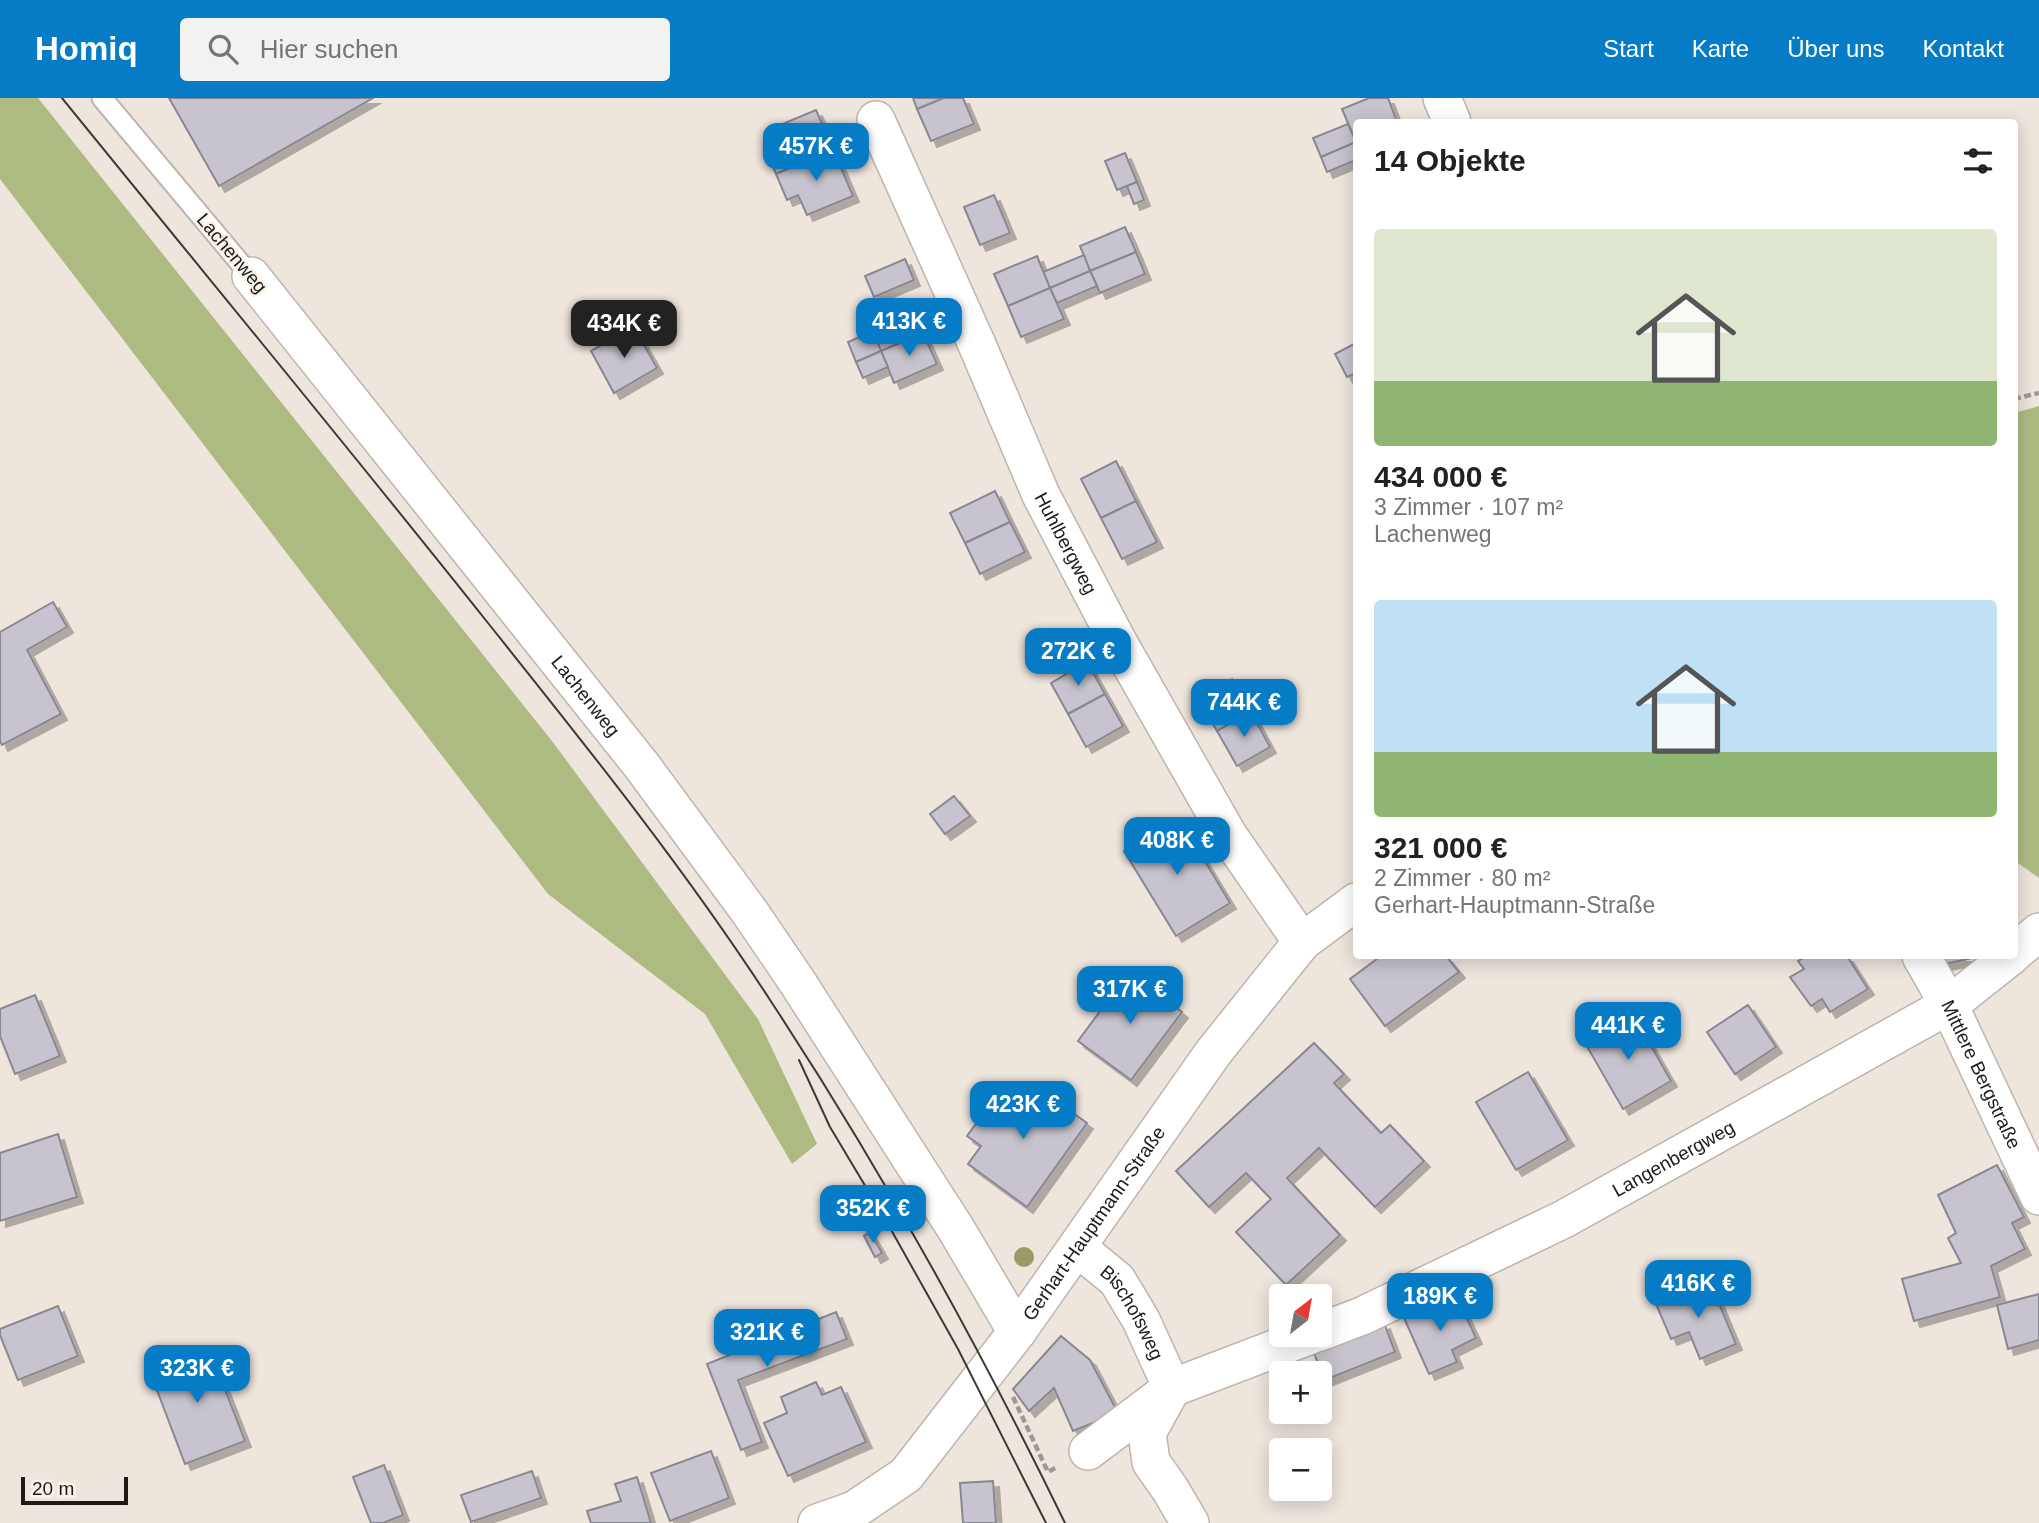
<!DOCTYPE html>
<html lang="de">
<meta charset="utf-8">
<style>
body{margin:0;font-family:Helvetica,sans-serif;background:#f2f2f2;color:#202124;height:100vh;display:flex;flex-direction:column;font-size:26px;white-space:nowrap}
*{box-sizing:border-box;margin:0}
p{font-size:23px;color:#757577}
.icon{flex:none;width:38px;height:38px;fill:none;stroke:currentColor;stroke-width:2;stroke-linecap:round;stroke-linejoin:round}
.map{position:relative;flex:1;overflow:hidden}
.panel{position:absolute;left:1353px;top:21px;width:665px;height:840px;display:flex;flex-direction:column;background:#fff;border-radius:7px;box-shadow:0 4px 18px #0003}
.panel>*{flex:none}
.needle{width:46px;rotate:31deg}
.fabs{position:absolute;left:1269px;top:1186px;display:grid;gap:14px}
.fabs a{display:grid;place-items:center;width:63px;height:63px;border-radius:7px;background:#fff;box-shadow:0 4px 18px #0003;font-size:35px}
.scale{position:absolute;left:21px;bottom:18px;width:107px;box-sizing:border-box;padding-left:7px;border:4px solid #1d1a17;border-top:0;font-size:19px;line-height:24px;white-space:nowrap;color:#1d1a17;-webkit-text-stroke:5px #fbf2ea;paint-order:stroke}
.price{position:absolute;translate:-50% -60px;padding:0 16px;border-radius:14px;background:#057cc5;color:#fff;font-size:23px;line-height:46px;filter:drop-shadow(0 2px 4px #0008)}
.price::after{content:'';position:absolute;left:50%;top:42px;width:21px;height:16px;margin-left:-10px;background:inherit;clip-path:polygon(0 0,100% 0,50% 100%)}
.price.current{background:#222;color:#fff}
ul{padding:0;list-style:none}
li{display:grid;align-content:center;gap:14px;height:371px;padding:0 21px}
li span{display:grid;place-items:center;height:217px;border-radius:7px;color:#555}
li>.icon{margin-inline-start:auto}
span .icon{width:126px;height:126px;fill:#fffc;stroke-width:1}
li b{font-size:30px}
h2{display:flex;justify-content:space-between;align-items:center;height:84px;padding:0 21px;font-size:30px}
header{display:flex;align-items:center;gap:42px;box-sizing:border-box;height:98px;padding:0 35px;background:#057cc5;color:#fff}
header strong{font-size:33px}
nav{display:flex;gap:38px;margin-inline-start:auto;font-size:24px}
.search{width:490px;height:63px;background:#f2f2f2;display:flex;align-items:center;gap:18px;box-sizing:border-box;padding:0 24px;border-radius:7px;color:#757577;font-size:26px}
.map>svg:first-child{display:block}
.green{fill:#adbb83}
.building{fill:#c7c4cf;stroke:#898791;stroke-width:2;filter:url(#shadow)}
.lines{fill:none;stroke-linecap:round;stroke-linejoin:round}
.lane-casing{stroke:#bdb5ad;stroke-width:23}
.street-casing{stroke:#bdb5ad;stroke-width:40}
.path{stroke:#9f9892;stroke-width:4.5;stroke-dasharray:7 3.5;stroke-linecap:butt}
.lane{stroke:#fff;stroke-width:19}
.street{stroke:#fff;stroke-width:37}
.tram{stroke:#3e3a36;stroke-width:2}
.tree{fill:#989b65}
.labels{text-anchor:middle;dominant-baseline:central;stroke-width:5;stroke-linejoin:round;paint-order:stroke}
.street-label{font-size:19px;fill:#1d1a17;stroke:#fbf2ea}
</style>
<header>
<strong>Homiq</strong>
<div class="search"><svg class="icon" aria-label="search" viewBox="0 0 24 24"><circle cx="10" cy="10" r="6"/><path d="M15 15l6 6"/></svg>Hier suchen</div>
<nav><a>Start</a><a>Karte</a><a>Über uns</a><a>Kontakt</a></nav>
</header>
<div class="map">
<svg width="2039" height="1425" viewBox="0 0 2039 1425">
<defs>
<filter id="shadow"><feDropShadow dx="6" dy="6" stdDeviation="0" flood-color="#0004"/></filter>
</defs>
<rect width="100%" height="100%" fill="#eee5dd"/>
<g class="green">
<path d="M0 0H38L552 643 758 921 817 1046 792 1066 705 916 548 796 0 81Z"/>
<path d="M2039 308V780L2014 762V315Z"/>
</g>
<g class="building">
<path d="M169 0H373L219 88Z"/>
<path d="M913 0H944L917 11Z"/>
<path d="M944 0H963L974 26 931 43 917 11Z"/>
<path d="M1369 0H1388L1397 24H1356V44L1342 11Z"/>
<path d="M816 12 833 51 776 76 767 55 776 52 768 32Z"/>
<path d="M1348 26 1356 44 1321 59 1313 40Z"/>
<path d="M1356 44V62L1327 74 1321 59Z"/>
<path d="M833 51 853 98 807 117 798 97 787 102 776 76Z"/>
<path d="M1125 55 1137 84 1117 92 1105 63Z"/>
<path d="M1137 84 1144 102 1134 106 1127 88Z"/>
<path d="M994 97 1010 135 980 147 964 109Z"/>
<path d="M1125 129 1136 154 1090 173 1080 148Z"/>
<path d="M1136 154 1145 176 1100 195 1090 173Z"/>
<path d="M1084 157 1090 173 1050 190 1043 174Z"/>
<path d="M1037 158 1050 190 1008 208 994 176Z"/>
<path d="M905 161 914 182 874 199 865 178Z"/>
<path d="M1090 173 1097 188 1057 205 1050 190Z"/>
<path d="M1050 190 1064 221 1021 239 1008 208Z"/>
<path d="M910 204 923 235 881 253 867 221Z"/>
<path d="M634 229 657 270 614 295 591 253Z"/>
<path d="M873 233 881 253 856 264 848 244Z"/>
<path d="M923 235 937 266 894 285 881 253Z"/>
<path d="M1356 245V275L1347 279 1335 256Z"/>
<path d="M881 253 888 269 863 280 856 264Z"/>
<path d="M1116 363 1136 403 1101 420 1081 381Z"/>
<path d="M995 393 1010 424 965 445 950 415Z"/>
<path d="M1136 403 1157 444 1122 461 1101 420Z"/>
<path d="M1010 424 1025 454 980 476 965 445Z"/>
<path d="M53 504 67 529 27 552 61 616 2 647 0 643V534Z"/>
<path d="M1087 564 1105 596 1068 616 1051 585Z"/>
<path d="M1232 581 1251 614 1217 633 1198 601Z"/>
<path d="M1105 596 1123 628 1086 649 1068 616Z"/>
<path d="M1251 614 1270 649 1237 668 1217 633Z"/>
<path d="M954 698 970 718 945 736 930 716Z"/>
<path d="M1179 720 1230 805 1176 838 1124 753Z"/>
<path d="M1381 858H1446L1459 874 1385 928 1350 881Z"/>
<path d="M1807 858H1847L1868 891 1830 914 1822 901 1811 908 1790 879 1804 871 1798 863Z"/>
<path d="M1940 858H1981L1945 866Z"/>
<path d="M1129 874 1182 914 1131 982 1078 943Z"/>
<path d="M35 897 60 958 15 976 0 938V911Z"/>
<path d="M1748 907 1776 949 1735 976 1707 934Z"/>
<path d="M1634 918 1671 983 1623 1011 1585 945Z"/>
<path d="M1314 945 1344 976 1334 985 1381 1035 1390 1027 1424 1063 1375 1109 1319 1050 1287 1080 1340 1137 1286 1187 1236 1134 1271 1101 1246 1075 1209 1109 1176 1073Z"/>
<path d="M1528 974 1568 1042 1516 1072 1476 1004Z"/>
<path d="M1029 984 1087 1025 1027 1109 968 1066 981 1048 967 1038 1003 989 1017 1000Z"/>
<path d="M58 1036 77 1099 0 1123V1055Z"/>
<path d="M1997 1067 2024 1119 2012 1125 2025 1151 1991 1168 2000 1199 1914 1223 1902 1181 1961 1165 1948 1140 1956 1135 1938 1097Z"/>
<path d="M870 1134 882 1155 875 1159 864 1138Z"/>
<path d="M1710 1184 1736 1246 1700 1261 1689 1234 1671 1241 1656 1206Z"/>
<path d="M2039 1196V1242L2008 1251 1997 1207Z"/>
<path d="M1456 1197 1476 1240 1452 1252 1457 1264 1429 1276 1404 1220Z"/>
<path d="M58 1208 78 1258 18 1282 0 1237V1231Z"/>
<path d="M836 1214 847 1241 738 1282 762 1344 741 1352 707 1266Z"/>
<path d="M1384 1225 1395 1254 1325 1282 1313 1253Z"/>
<path d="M1061 1238 1090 1262 1118 1315 1073 1333 1054 1290 1029 1313 1013 1291Z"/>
<path d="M208 1248 245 1343 185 1366 149 1271Z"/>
<path d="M816 1284 822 1297 841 1289 866 1344 788 1378 764 1325 787 1315 781 1299Z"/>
<path d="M711 1353 729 1400 670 1423 651 1375Z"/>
<path d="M384 1367 403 1417 383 1425H371L353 1379Z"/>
<path d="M532 1373 541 1400 471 1424 461 1397Z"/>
<path d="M637 1379 651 1425H591L587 1413 621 1403 615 1386Z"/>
<path d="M993 1383 996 1425H963L960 1385Z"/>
</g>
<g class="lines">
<defs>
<path id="lane" d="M102 0 251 178"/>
<g id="street">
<path d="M1442 0 1452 24"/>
<path id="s1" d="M876 22 978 249 1041 397 1118 544 1228 737 1302 844"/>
<path id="s2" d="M251 178 642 668 749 813 796 882 956 1131 1017 1234"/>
<path d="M2014 855 2039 834"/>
<path id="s3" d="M1921 858 1949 907 2039 1098"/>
<path id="s4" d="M1078 1150 1117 1182 1141 1222 1172 1290"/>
<path id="s5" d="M1320 1234 1362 1218 1564 1121 1949 907 2011 858"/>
<path d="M1168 1297 1147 1335 1151 1364 1170 1391 1190 1425"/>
<path d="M1088 1353 1172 1290 1311 1237"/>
<path id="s6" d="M817 1425 854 1412 906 1377 1017 1234 1213 955 1302 844 1356 804"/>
</g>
</defs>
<use href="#lane" class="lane-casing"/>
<use href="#street" class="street-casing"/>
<g class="path">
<path d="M2014 301 2039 295"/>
<path d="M1013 1299 1048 1374 1057 1369"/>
</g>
<use href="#lane" class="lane"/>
<use href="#street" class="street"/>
<g class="tram">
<path d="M62 0C204 175 348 349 488 525 587 649 686 772 772 905 881 1071 978 1246 1065 1425"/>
<path d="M799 962 830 1029 885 1121 958 1251 1046 1425"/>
</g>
</g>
<circle class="tree" cx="1024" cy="1159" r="10"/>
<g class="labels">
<g class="street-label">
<text transform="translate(232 155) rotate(50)">Lachenweg</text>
<text stroke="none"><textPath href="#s1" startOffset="464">Huhlbergweg</textPath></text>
<text stroke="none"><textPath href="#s2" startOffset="537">Lachenweg</textPath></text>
<text stroke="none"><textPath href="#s3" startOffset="133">Mittlere Bergstraße</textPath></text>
<text stroke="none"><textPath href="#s5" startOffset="394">Langenbergweg</textPath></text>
<text stroke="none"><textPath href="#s6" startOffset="416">Gerhart-Hauptmann-Straße</textPath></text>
<text stroke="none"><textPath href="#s4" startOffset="86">Bischofsweg</textPath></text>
</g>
</g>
</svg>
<div class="fabs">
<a><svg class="needle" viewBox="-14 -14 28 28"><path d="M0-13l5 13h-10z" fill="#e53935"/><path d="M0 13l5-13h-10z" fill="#757577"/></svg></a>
<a>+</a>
<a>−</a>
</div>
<div class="scale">20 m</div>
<b class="price" style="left:816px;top:85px">457K €</b>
<b class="price" style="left:909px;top:260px">413K €</b>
<b class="price current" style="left:624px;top:262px">434K €</b>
<b class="price" style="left:1078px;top:590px">272K €</b>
<b class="price" style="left:1244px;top:641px">744K €</b>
<b class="price" style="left:1177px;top:779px">408K €</b>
<b class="price" style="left:1130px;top:928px">317K €</b>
<b class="price" style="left:1628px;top:964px">441K €</b>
<b class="price" style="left:1023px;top:1043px">423K €</b>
<b class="price" style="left:873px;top:1147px">352K €</b>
<b class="price" style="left:1698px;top:1222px">416K €</b>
<b class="price" style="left:1440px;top:1235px">189K €</b>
<b class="price" style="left:767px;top:1271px">321K €</b>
<b class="price" style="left:197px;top:1307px">323K €</b>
<section class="panel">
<h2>14 Objekte<svg class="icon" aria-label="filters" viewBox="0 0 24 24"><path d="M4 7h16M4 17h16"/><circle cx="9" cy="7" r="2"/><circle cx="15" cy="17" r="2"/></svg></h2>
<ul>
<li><span style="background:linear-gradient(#dfe7d0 70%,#8fb573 0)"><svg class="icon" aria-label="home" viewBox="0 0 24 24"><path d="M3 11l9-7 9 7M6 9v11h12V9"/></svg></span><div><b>434 000 €</b><p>3 Zimmer · 107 m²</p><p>Lachenweg</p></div></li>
<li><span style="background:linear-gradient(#bfe0f5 70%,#8fb573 0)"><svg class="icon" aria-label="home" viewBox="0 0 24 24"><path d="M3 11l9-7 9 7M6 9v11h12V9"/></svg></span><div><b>321 000 €</b><p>2 Zimmer · 80 m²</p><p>Gerhart-Hauptmann-Straße</p></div></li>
</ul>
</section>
</div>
